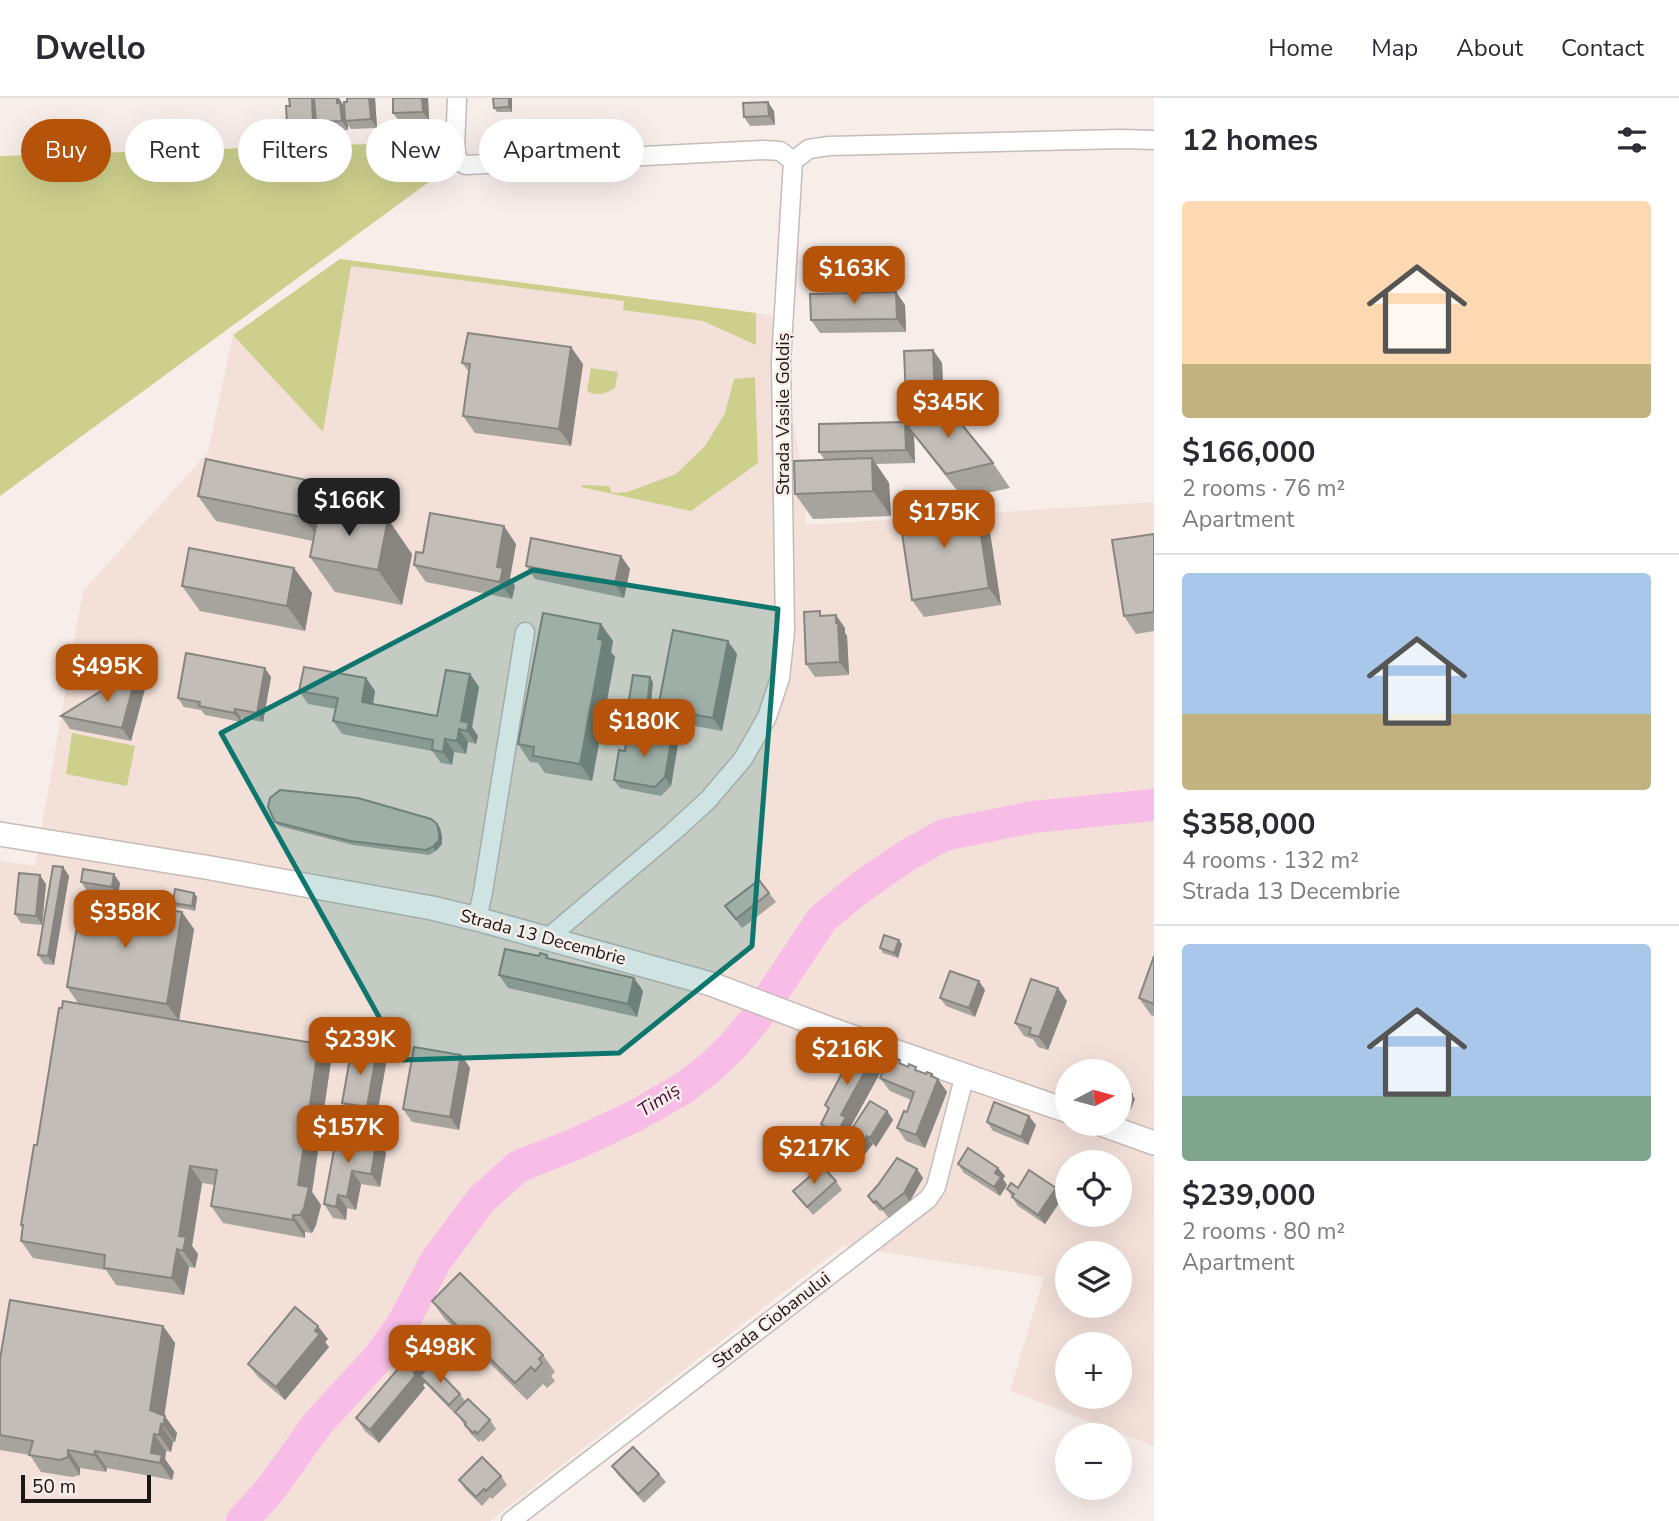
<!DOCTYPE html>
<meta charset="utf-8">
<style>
body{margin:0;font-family:"Nunito Sans",sans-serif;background:#f2f2f3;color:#2b2b33;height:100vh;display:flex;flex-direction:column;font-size:26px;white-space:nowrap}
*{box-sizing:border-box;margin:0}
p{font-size:23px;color:#7c7c81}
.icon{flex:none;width:38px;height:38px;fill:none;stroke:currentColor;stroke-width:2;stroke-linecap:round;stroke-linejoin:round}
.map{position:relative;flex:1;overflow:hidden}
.side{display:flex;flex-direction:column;background:#fff;width:525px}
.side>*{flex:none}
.top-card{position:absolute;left:21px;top:21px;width:665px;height:63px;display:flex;gap:14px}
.needle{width:46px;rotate:84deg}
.tools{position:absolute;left:1055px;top:961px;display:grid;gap:14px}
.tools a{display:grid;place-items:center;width:77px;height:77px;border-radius:50%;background:#fff;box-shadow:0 7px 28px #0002;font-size:35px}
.scale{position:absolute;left:21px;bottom:18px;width:130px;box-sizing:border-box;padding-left:7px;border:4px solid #1a1715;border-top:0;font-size:19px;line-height:24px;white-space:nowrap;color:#1a1715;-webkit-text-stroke:5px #f7ede9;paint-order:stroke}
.price{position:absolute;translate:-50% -60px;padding:0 16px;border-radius:14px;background:#b45309;color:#fff;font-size:23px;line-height:46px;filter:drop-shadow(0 2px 4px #0008)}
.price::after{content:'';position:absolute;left:50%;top:42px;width:21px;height:16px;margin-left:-10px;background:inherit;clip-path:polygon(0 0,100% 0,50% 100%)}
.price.current{background:#222;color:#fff}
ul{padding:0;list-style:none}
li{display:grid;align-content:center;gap:14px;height:371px;padding:0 28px}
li+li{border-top:2px solid #e1e1e2}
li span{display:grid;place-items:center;height:217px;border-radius:7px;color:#555}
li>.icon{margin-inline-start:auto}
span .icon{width:126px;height:126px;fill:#fffc;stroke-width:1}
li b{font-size:30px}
h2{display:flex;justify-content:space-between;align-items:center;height:84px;padding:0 28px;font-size:30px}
.tag{padding:0 24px;border-radius:32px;background:#fff;box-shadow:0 7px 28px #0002;font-size:24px;line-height:63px}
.tag.current{background:#b45309;color:#fff}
header{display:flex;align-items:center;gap:42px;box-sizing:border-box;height:98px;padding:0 35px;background:#fff;border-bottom:2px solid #e1e1e2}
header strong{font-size:33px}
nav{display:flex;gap:38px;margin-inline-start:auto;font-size:24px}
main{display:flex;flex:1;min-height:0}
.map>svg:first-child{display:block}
.built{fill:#f2e0d9;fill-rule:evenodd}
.green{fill:#cdd08d}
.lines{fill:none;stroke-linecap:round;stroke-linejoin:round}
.river{stroke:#f8bde6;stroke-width:32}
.minor-casing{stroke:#c5bcb8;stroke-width:21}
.major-casing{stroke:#c5bcb8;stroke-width:26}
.minor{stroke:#fff;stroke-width:18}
.major{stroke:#fff;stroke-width:23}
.wall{fill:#a7a39d}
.shaded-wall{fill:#88847f}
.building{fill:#c2bdb6;stroke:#88847f;stroke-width:2}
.marked{fill:#0f766e;fill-opacity:0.2;stroke:#0f766e;stroke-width:5;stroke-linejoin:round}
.labels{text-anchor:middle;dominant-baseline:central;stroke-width:5;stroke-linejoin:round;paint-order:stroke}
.street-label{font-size:18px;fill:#1a1715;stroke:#f7ede9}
.water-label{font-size:19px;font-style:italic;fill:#4b0e3f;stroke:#f7ede9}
</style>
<header>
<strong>Dwello</strong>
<nav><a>Home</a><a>Map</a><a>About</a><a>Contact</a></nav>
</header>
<main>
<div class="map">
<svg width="1154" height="1423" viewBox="0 0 1154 1423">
<rect width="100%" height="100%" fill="#f7ede9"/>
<path class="built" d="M340 161 772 217 803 377 806 427 1154 404V1348L1010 1293 1044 1179 843 1148 490 1423H0V763L35 768 83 493 208 354 233 237ZM1068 973H1120V1026H1068ZM1068 1064H1120V1116H1068ZM1068 1155H1120V1208H1068ZM1068 1246H1120V1298H1068Z"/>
<g class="green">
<path d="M430 44 433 81 0 398V58Z"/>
<path d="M340 161 756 215V247L703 223 623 212 624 203 351 168 323 334 233 237Z"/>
<path d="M591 270 618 274 615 290C605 296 597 299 587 293Z"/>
<path d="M755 279 758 365 691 413 581 389 582 387 609 388 612 395 627 394 676 376 705 348 725 315 734 281Z"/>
<path d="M72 635 135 648 127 688 66 676Z"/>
</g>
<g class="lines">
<path class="river" d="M242 1423 270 1392 318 1325 378 1260 402 1227 435 1164 481 1102 519 1068 573 1047 633 1019 684 990 712 968 733 948 756 920 822 821 861 789 906 758 944 737 1033 719 1154 707"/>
<defs>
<g id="minor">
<path d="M457 0 455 51 458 63 466 67 763 52 780 53 793 63"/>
<path d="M793 63 809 51 829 48 1122 41 1154 42"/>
<path d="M477 821 483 794 525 534"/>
<path d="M549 839 673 734 708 702 743 661 767 619 780 580 785 533 781 264 793 63"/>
<path d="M511 1423 928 1101 936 1089 965 976"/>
</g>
<g id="major">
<path d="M0 736 205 769 432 810 477 821 711 886 830 931 1068 1013"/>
<path d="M1101 1026 1154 1045"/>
</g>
</defs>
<use href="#minor" class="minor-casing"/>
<use href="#major" class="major-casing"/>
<use href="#minor" class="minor"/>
<use href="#major" class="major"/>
</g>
<g class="wall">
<path d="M375 0 377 30 351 31 348 27V32L322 33 319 29V33L293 35 287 26 290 8 339 1 344 10Z"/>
<path d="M393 0H428L429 22 399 23 393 15Z"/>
<path d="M512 0V14H497L494 10Z"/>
<path d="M774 13 775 27 750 28 744 19Z"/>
<path d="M896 194 905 207 906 234 820 235 811 222Z"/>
<path d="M933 252 942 265 944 304 993 365 1010 390 963 400 926 353 914 337 915 365 876 366 889 385 891 418 813 421 795 396 825 362 819 354 905 324 908 328 922 317 920 315H915L906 302Z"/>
<path d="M462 265 583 266 571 348 475 335 463 318 469 274Z"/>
<path d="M311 383 328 407V410L412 456 402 507 335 494 310 459 313 443 216 423 198 398Z"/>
<path d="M980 403 992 420 993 428H989L1001 507 924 519 912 502Z"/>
<path d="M1154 436V533L1136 536 1124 518Z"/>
<path d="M516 446 510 480 515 488 512 501 426 484 414 467 423 455Z"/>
<path d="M621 458 630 471 624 500 535 481 526 468Z"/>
<path d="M294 470 312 495 305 533 200 513 182 488Z"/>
<path d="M823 517 845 530V535L847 538 849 577 815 579 806 566Z"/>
<path d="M613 543 611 554 615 559 592 683 545 675 538 665 530 664 518 646Z"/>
<path d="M737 556 722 633 668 623 658 610Z"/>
<path d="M470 576 479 589 472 629 478 638 476 646 468 644 466 656 454 654 452 667 441 665 432 653 342 636 333 623 336 611 308 606 299 593 366 580 375 593 373 606 437 618Z"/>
<path d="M271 579 263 624 241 620V624L205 617 201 612 184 609 178 600Z"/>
<path d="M147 583 131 643 70 631 61 618Z"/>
<path d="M653 584 650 611 653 612 656 616 653 633 626 629 623 625 628 608Z"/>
<path d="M672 638 678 646 671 688 661 698 620 690 614 682 629 645Z"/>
<path d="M275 724 437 726 440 730 442 739V746L436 753 429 757 353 747 279 728Z"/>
<path d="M63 769 69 778 54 867 44 866 38 857Z"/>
<path d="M81 784 120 785 118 797 87 793Z"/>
<path d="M46 786 42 827 21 825 15 816Z"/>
<path d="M194 795 197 799 195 813 176 809 173 805Z"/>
<path d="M769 795 776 804 742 830 725 808Z"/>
<path d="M194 831 179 922 319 946 331 963 312 1094 321 1107 316 1127 312 1135 305 1134V1140L223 1125 211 1108 215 1087 202 1085 192 1148 198 1156 195 1170 189 1169 184 1197 116 1187 106 1172 33 1160 21 1143 23 1130 21 1127 37 1047 78 905 67 889Z"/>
<path d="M902 846 898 860 883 855 880 850Z"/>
<path d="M547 857 550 861 634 880 643 893 637 919 508 890 499 877 539 858Z"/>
<path d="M1154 858V918L1151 917 1139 900Z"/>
<path d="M985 892 975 919 946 908 940 900Z"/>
<path d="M1067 903 1048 952 1038 949 1033 941 1024 938 1015 925Z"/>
<path d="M377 953 386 966 376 1022 351 1018 342 1005Z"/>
<path d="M876 953 885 966 851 1028 852 1029 887 1013 893 1022 876 1049 873 1046 852 1072 838 1061 832 1052 840 1044 830 1039 821 1026 828 1012 825 1007Z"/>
<path d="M461 957 470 970 459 1032 412 1024 403 1011Z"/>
<path d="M903 967 926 976H932L947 994 925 1050 906 1043 897 1030 907 1014 911 1002 890 993 880 980Z"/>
<path d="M1120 992 1135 1001 1131 1011 1120 1007Z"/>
<path d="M987 1024 1036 1027 1028 1047 993 1033Z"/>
<path d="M377 1042 386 1055 380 1089 361 1086 356 1112 347 1110 346 1122 333 1120 324 1106Z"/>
<path d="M958 1066 998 1070 1005 1078 1003 1081 1007 1087 1000 1098 964 1075Z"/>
<path d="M917 1071 923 1080 910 1103 889 1120 882 1112 880 1113 868 1098Z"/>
<path d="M836 1083 842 1092 813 1117 793 1093Z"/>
<path d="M1018 1090 1063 1099 1045 1126 1018 1108 1007 1091Z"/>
<path d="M432 1203 543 1257 555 1274 551 1278 555 1283 547 1290 543 1286 527 1302 444 1220Z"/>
<path d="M163 1228 175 1245 164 1318 177 1335 175 1344H173L171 1354 166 1353 165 1361 174 1374 172 1382 107 1370 106 1374 80 1370V1377L72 1379 41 1374 30 1357 0 1352V1261Z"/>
<path d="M328 1241 325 1244 329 1249 285 1302 258 1279 248 1266Z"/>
<path d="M407 1268 424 1274 460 1296 466 1304 490 1322 496 1331 483 1344 481 1342 479 1344 471 1336 456 1315 455 1316 425 1285 423 1287 425 1290 379 1345 365 1333 356 1320Z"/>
<path d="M612 1368 659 1376 666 1384 644 1405 618 1377Z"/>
<path d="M501 1378 507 1387 492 1401 490 1399 482 1408 465 1391 459 1382Z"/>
</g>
<g class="shaded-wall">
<path d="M312 0H317L316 24 319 29V33L313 24Z"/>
<path d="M335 0H339L347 13 345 23 348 27V32L342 23Z"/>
<path d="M369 0H375L377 30 371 21Z"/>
<path d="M422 0H428L429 22 423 14Z"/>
<path d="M509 0H512V14L509 9Z"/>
<path d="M768 4 774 13 775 27 769 18Z"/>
<path d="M896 194 905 207 906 234 897 221Z"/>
<path d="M571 249 583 266 571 348 559 331Z"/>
<path d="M933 252 942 265 944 314 935 301Z"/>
<path d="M905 324 914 337 915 365 906 352Z"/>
<path d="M872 360 889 385 891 418 873 393Z"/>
<path d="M311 383 328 407 321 444 303 419Z"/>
<path d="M980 403 992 420 993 428 981 411Z"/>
<path d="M977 411 989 428 1001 507 989 490Z"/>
<path d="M388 421 412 456 402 507 378 472Z"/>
<path d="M504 428 516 446 510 480 515 488 512 501 500 484 497 469Z"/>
<path d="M621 458 630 471 624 500 615 486Z"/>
<path d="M294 470 312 495 305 533 287 508Z"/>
<path d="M836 517 845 530V535L847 538 849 577 840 564Z"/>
<path d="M601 526 613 543 611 554 615 559 592 683 580 666Z"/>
<path d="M728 543 737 556 722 633 713 620Z"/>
<path d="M138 570 147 583 131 643 122 630Z"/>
<path d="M265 570 271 579 263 624 257 615Z"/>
<path d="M470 576 479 589 472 629 478 638 476 646 461 623Z"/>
<path d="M650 579 653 584 650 615 647 611Z"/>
<path d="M366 580 375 593 371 617 362 604Z"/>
<path d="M235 611 241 620V624L234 615Z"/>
<path d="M653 612 656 616 653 633 650 629Z"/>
<path d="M459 631 468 644 466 656 457 643Z"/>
<path d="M672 638 678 646 671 688 665 679Z"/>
<path d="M445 641 454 654 452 667 443 654Z"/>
<path d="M437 726 440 730 442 739V746L436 753 433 749Z"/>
<path d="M63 769 69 778 54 867 48 858Z"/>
<path d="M114 776 120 785 118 797 112 789Z"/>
<path d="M40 777 46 786 42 827 36 818Z"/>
<path d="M194 795 197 799 195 813 192 808Z"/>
<path d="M182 814 194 831 179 923 167 906Z"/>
<path d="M899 842 902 846 898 860 894 855Z"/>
<path d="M634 880 643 893 637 919 628 906Z"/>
<path d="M979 883 985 892 975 919 969 910Z"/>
<path d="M1058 890 1067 903 1048 952 1039 939Z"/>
<path d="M319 946 331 963 312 1094 321 1107 316 1127 312 1135 300 1117 298 1087Z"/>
<path d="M377 953 386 966 376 1022 367 1009Z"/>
<path d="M876 953 885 966 851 1028 855 1032 847 1048 837 1035 841 1017Z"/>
<path d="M461 957 470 970 459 1032 450 1019Z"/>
<path d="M932 976 937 983 938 981 947 994 925 1050 916 1037Z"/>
<path d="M1132 996 1135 1001 1131 1011 1128 1007Z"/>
<path d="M887 1013 893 1022 876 1049 870 1040Z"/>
<path d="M1029 1018 1036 1027 1028 1047 1021 1039Z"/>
<path d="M867 1038 873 1046 852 1072 846 1063Z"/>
<path d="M377 1042 386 1055 380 1089 371 1076Z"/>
<path d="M190 1068 202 1085 192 1148 198 1156 195 1170 183 1153 179 1138Z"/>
<path d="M998 1070 1005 1078 1003 1081 1007 1087 1000 1098 994 1089 995 1075Z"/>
<path d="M917 1071 923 1080 910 1103 904 1095Z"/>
<path d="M352 1073 361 1086 356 1112 347 1099Z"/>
<path d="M1056 1090 1063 1099 1045 1126 1038 1117Z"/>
<path d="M338 1097 347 1110 346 1122 336 1109Z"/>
<path d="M293 1117 305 1134V1140L293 1122Z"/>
<path d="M177 1151 189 1169 184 1197 172 1180Z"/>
<path d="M163 1228 175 1245 163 1327 161 1326 173 1344 171 1354 159 1337 150 1312Z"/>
<path d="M318 1228 328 1241 325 1244 329 1249 285 1302 276 1289Z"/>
<path d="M419 1268 429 1281 420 1278 425 1285 423 1287 425 1290 379 1345 370 1332Z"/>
<path d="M165 1318 177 1335 175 1344 163 1327Z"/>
<path d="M154 1336 166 1353 165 1361 174 1374 172 1382 160 1365 151 1355Z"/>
<path d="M68 1352 80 1370V1377L68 1359Z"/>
<path d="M95 1353 107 1370 106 1374 94 1357Z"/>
</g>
<g class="building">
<path d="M289 0H312L313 24 287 26 286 8H290Z"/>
<path d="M314 0H337V5H340L342 23 316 24Z"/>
<path d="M347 0H369L371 21 345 23 344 4H347Z"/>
<path d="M393 0H422L423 14 393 15Z"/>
<path d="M493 0H509V9L494 10Z"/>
<path d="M768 4 769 18 744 19 743 5Z"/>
<path d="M896 194 897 221 811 222 810 196Z"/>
<path d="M468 235 571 249 559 331 463 318 470 266 462 265Z"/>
<path d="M933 252 935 301H927V305H913V302H906L904 253Z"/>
<path d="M941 301 993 365 946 376 908 329Z"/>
<path d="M905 324 906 352 819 354V326Z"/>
<path d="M872 360 873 393 795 396 794 363Z"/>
<path d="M206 361 311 383 303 419 198 398Z"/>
<path d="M980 403 981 411H977L989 490 912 502 899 415Z"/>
<path d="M320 408 388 421 378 472 310 459Z"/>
<path d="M430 415 504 428 497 469 503 470 500 484 414 467 416 454 423 455Z"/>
<path d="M1154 436V514L1124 518 1112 442Z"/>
<path d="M531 440 621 458 615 486 526 468Z"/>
<path d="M189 450 294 470 287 508 182 488Z"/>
<path d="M820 513V518L836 517V525H838L840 564 806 566 804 514Z"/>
<path d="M543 515 601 526 598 541 603 542 580 666 533 658 534 649 518 646Z"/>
<path d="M673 532 728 543 713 620 658 610Z"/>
<path d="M186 555 265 570 257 615 235 611 234 615 199 608 200 604 178 600Z"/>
<path d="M304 569 366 580 362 604 437 618 446 572 470 576 461 623 469 625 467 633 459 631 457 643 445 641 443 654 432 652 433 642 333 623 338 600 299 593Z"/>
<path d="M138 570 122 630 61 618Z"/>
<path d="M633 577 650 579 647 611 653 612 650 629 623 625 625 607 628 608Z"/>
<path d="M631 631 672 638 665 679 655 689 614 682 619 652 625 653 626 644 629 645Z"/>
<path d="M280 692 358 700 431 721 437 726 439 735V742L433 749 426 752 350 743 275 724 268 709 270 700Z"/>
<path d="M53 768 63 769 48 858 38 857Z"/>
<path d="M83 771 114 776 112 789 81 784Z"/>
<path d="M19 775 40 777 36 818 15 816Z"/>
<path d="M759 782 769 795 736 821 725 808Z"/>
<path d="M175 791 194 795 192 808 173 805Z"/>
<path d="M82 798 182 814 167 906 67 889Z"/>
<path d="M884 837 899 842 894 855 880 850Z"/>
<path d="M505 851 539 858 540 855 547 857 546 860 634 880 628 906 499 877Z"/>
<path d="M1154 858V906L1139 900Z"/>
<path d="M950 873 979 883 969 910 940 900Z"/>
<path d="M1031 881 1058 890 1039 939 1029 936 1031 930 1015 925Z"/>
<path d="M63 903 319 946 298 1087 309 1089 304 1110 300 1117H293V1122L211 1108 217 1072 190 1068 179 1138 186 1139 183 1153 177 1151 172 1180 104 1170 105 1157 21 1143 23 1127H21L34 1047H37L59 910H62Z"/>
<path d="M859 944 876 953 841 1017 846 1019 837 1035 821 1026 829 1010 825 1007Z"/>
<path d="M352 949 377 953 367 1009 342 1005Z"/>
<path d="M414 949 461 957 450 1019 403 1011Z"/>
<path d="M895 960 900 962 899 965 908 969 909 966 916 969 915 972 926 976 927 974 932 976 931 978 938 981 916 1037 897 1030 904 1013 907 1014 914 994 880 980 888 961 894 963Z"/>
<path d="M1120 992 1132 996 1128 1007 1120 1004Z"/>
<path d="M870 1003 887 1013 870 1040 867 1038 846 1063 832 1052 853 1029Z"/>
<path d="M994 1004 1029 1018 1021 1039 987 1024Z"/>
<path d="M337 1036 377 1042 371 1076 352 1073 347 1099 338 1097 336 1109 324 1106Z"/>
<path d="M968 1050 998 1070 995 1075 1001 1079 994 1089 958 1066Z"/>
<path d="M897 1060 917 1071 904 1095 883 1111 876 1103 874 1105 868 1098 878 1087Z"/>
<path d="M822 1068 836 1083 807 1109 793 1093Z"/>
<path d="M1029 1072 1056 1090 1038 1117 1012 1099 1014 1096 1007 1091 1011 1085 1018 1090Z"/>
<path d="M460 1175 543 1257 539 1261 542 1265 535 1273 531 1269 515 1285 432 1203Z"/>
<path d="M10 1202 163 1228 150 1312 165 1318 163 1327 161 1326 159 1337 154 1336 151 1355 162 1357 160 1365 95 1353 94 1357 68 1352V1359L60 1362 29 1357 33 1343 0 1337V1261Z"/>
<path d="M295 1209 318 1228 315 1233 320 1236 276 1289 248 1266Z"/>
<path d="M412 1262 419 1268 414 1275 416 1277 370 1332 356 1320 403 1265 407 1268Z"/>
<path d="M431 1266 460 1296 449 1307 420 1278Z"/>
<path d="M468 1301 490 1322 477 1336 475 1333 473 1335 465 1327 466 1325 455 1314Z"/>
<path d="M633 1349 659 1376 638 1396 612 1368Z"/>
<path d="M482 1359 501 1378 486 1393 484 1391 476 1399 459 1382Z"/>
</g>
<path class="marked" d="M533 472 778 511 752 848 619 955 403 962 221 635Z"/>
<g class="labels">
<g class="street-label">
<text transform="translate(783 316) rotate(-90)">Strada Vasile Goldiș</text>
<text transform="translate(543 839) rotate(15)">Strada 13 Decembrie</text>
<text transform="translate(771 1222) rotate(-38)">Strada Ciobanului</text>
</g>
<g class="water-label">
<text transform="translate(659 1002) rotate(-33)">Timiș</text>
</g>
</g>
</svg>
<div class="tools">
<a><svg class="needle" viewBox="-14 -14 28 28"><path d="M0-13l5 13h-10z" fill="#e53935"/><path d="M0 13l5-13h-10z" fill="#7c7c81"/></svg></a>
<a><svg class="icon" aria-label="locate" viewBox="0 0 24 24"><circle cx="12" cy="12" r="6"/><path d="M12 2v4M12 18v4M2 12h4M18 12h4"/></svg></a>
<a><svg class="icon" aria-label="layers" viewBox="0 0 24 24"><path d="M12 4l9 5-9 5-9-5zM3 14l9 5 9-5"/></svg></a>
<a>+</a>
<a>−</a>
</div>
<div class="scale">50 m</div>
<b class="price" style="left:854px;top:208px">$163K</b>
<b class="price" style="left:948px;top:342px">$345K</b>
<b class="price current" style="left:349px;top:440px">$166K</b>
<b class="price" style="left:944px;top:452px">$175K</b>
<b class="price" style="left:107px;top:606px">$495K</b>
<b class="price" style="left:644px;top:661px">$180K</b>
<b class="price" style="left:125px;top:852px">$358K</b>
<b class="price" style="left:360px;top:979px">$239K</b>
<b class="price" style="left:847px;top:989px">$216K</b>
<b class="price" style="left:348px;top:1067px">$157K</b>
<b class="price" style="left:814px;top:1088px">$217K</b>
<b class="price" style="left:440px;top:1287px">$498K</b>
<div class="top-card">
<a class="tag current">Buy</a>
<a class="tag">Rent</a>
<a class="tag">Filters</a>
<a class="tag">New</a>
<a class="tag">Apartment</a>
</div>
</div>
<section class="side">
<h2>12 homes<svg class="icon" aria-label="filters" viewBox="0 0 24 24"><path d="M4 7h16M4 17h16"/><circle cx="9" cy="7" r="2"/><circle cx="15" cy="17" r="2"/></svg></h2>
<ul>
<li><span style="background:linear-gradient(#ffd9b3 75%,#c2b280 0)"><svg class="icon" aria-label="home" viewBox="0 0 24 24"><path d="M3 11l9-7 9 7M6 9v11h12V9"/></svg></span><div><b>$166,000</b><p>2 rooms · 76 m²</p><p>Apartment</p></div></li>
<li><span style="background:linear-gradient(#a9c7e8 65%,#c2b280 0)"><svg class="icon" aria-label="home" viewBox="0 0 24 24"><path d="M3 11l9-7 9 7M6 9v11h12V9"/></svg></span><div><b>$358,000</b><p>4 rooms · 132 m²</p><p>Strada 13 Decembrie</p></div></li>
<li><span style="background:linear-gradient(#a9c7e8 70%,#7fa58c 0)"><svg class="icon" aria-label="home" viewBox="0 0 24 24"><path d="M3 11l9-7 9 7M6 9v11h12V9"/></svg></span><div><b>$239,000</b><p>2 rooms · 80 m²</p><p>Apartment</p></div></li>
</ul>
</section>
</main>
